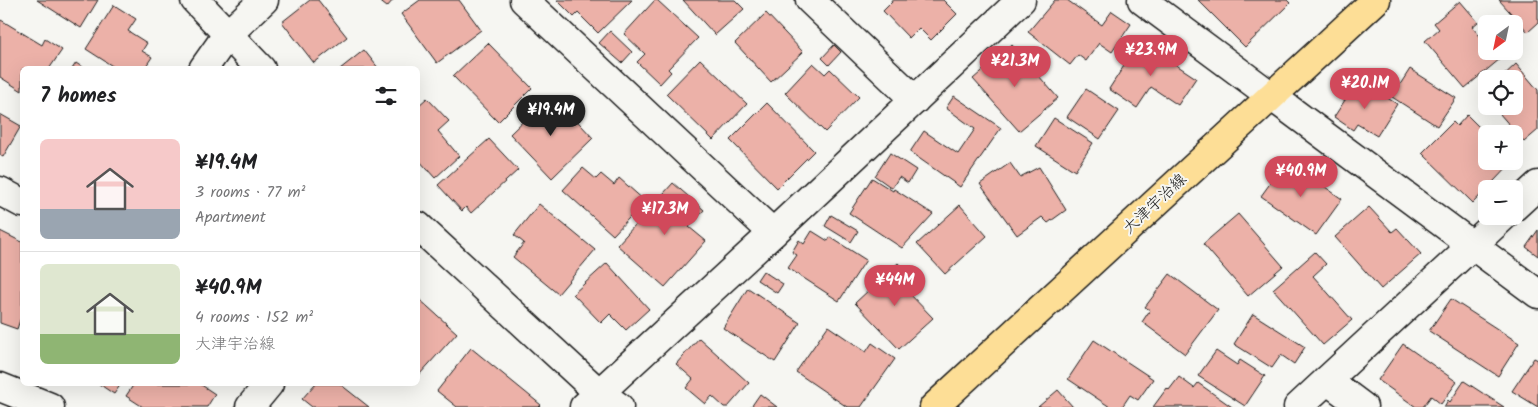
<!DOCTYPE html>
<meta charset="utf-8">
<style>
body{margin:0;font-family:Kalam,"Klee One",sans-serif;background:#f6f6f6;color:#202124;height:100vh;display:flex;flex-direction:column;font-size:19px;white-space:nowrap}
*{box-sizing:border-box;margin:0}
p{font-size:16px;color:#757577}
.icon{flex:none;width:28px;height:28px;fill:none;stroke:currentColor;stroke-width:2;stroke-linecap:round;stroke-linejoin:round}
.map{position:relative;flex:1;overflow:hidden}
.drawer{position:absolute;left:20px;top:66px;width:400px;height:320px;display:flex;flex-direction:column;background:#fff;border-radius:8px;box-shadow:0 5px 20px #0002}
.drawer>*{flex:none}
.needle{width:32px;rotate:213deg}
.controls{position:absolute;left:1478px;top:15px;display:grid;gap:10px}
.controls a{display:grid;place-items:center;width:45px;height:45px;border-radius:8px;background:#fff;box-shadow:0 5px 20px #0002;font-size:25px}
.price{position:absolute;translate:-50% -42px;padding:0 11px;border-radius:18px;background:#d1495b;color:#fff;font-size:16px;line-height:32px;filter:drop-shadow(0 1px 2px #0008)}
.price::after{content:'';position:absolute;left:50%;top:30px;width:15px;height:11px;margin-left:-8px;background:inherit;clip-path:polygon(0 0,100% 0,50% 100%)}
.price.active{background:#222;color:#fff}
ul{padding:0;list-style:none}
li{display:flex;align-items:center;gap:15px;height:125px;padding:0 20px}
li+li{border-top:1px solid #e0e0e0}
li span{display:grid;place-items:center;flex:none;width:140px;height:100px;border-radius:8px;color:#555}
li>.icon{margin-inline-start:auto}
span .icon{width:60px;height:60px;fill:#fffc;stroke-width:1}
li b{font-size:21px}
h2{display:flex;justify-content:space-between;align-items:center;height:60px;padding:0 20px;font-size:21px}
.map>svg:first-child{display:block}
.building{fill:#ecb1a8;stroke:#1c1c1c}
.lines{fill:none;stroke-linecap:round;stroke-linejoin:round}
.minor-casing{stroke:#1c1c1c;stroke-width:31}
.tertiary-casing{stroke:#1c1c1c;stroke-width:31}
.primary-casing{stroke:#1c1c1c;stroke-width:31}
.minor{stroke:#f6f6f2;stroke-width:28}
.tertiary{stroke:#f6f6f2;stroke-width:28}
.primary{stroke:#fdde96;stroke-width:28}
.labels{text-anchor:middle;dominant-baseline:central;stroke-width:4;stroke-linejoin:round;paint-order:stroke}
.street-label{font-size:16px;fill:#1c1c1c;stroke:#f6f6f2}
</style>
<div class="map">
<svg width="1538" height="407" viewBox="0 0 1538 407">
<rect width="100%" height="100%" fill="#f6f6f2"/>
<filter id="ink" filterUnits="userSpaceOnUse"><feTurbulence type="fractalNoise" baseFrequency=".02" numOctaves="2"/><feDisplacementMap in="SourceGraphic" scale="10" xChannelSelector="R" yChannelSelector="G"/><feConvolveMatrix kernelMatrix="1 2 1 2 8 2 1 2 1" color-interpolation-filters="sRGB"/></filter>
<g filter="url(#ink)">
<g class="building">
<path d="M37 0H98L81 28Z"/>
<path d="M310 0H318L347 37 314 63 282 22Z"/>
<path d="M378 0H393L387 7Z"/>
<path d="M420 0H459L481 30 437 63 401 14Z"/>
<path d="M557 0H632L598 33 578 13 574 17Z"/>
<path d="M655 0H657L698 38 668 69 671 72 660 84 637 62 645 54 624 34Z"/>
<path d="M683 0H735L744 9 715 35Z"/>
<path d="M891 0H943L957 14 931 40 919 28 909 38 883 11 892 2Z"/>
<path d="M1055 0H1067L1102 25 1112 11 1131 24 1112 52 1099 43 1086 61 1078 55 1070 65 1028 32Z"/>
<path d="M1198 0H1287L1290 3 1245 47Z"/>
<path d="M1499 0H1538V23L1528 32Z"/>
<path d="M1460 1 1478 22 1472 27 1486 43V51H1493L1500 59 1465 88 1425 41 1439 29 1434 23Z"/>
<path d="M114 5 136 19 128 31 147 43 142 51 152 57 144 69H117L86 49Z"/>
<path d="M766 13 803 52 771 82 735 43Z"/>
<path d="M1 20 42 45 45 39 62 50 49 69H22V91L0 77V22Z"/>
<path d="M610 31 632 52 622 63 599 43Z"/>
<path d="M1140 41 1196 78 1178 105 1151 87 1137 108 1109 89Z"/>
<path d="M488 43 532 88 498 122 453 76Z"/>
<path d="M834 45 841 52 829 65 822 58Z"/>
<path d="M1012 45 1058 98 1019 131 973 79Z"/>
<path d="M364 50 379 69H340Z"/>
<path d="M700 59 747 104 713 140 666 94Z"/>
<path d="M76 63 85 69H72Z"/>
<path d="M813 63 825 74 830 69 859 97 825 132 785 93Z"/>
<path d="M1516 64 1538 90V130L1524 142 1493 106H1514V79H1500Z"/>
<path d="M1410 69 1456 98 1437 126 1392 97Z"/>
<path d="M1356 83 1374 94 1376 91 1397 104 1377 136 1357 124 1353 130 1334 117Z"/>
<path d="M1086 89 1119 111 1100 139 1067 117Z"/>
<path d="M954 96 1001 128 960 187 910 152 924 131 958 154 975 129 946 108Z"/>
<path d="M427 98 449 121 438 131 459 156 435 178 418 159V106Z"/>
<path d="M546 99 563 116 568 111 593 138 552 178 510 134Z"/>
<path d="M767 103 814 151 777 188 730 140Z"/>
<path d="M0 114 21 126 3 157 0 155Z"/>
<path d="M1467 115 1486 134V161H1513L1473 203 1422 153 1453 122 1457 126Z"/>
<path d="M1054 118 1093 143 1075 171 1036 146Z"/>
<path d="M489 139 518 170 471 213 466 207 462 211 438 185Z"/>
<path d="M890 153 916 170 908 183 899 177 892 188 875 176Z"/>
<path d="M1287 160 1342 199 1316 235 1261 196Z"/>
<path d="M1010 163 1020 177 1039 167 1066 210 1048 223 1042 217 1017 235 980 184Z"/>
<path d="M583 168 596 179 601 174 614 185 619 178 645 201 613 235 563 190Z"/>
<path d="M872 178 893 191 894 189 933 214 902 248 849 213Z"/>
<path d="M673 183 704 210 689 227 706 241 665 287 617 245Z"/>
<path d="M539 204 595 250 558 294 513 257 524 243 514 235Z"/>
<path d="M960 205 987 236 945 274 917 244Z"/>
<path d="M1369 207 1392 232 1397 228 1421 254 1381 289 1335 237Z"/>
<path d="M1238 214 1283 266 1248 296 1203 244Z"/>
<path d="M831 215 858 231 851 242 825 226Z"/>
<path d="M1538 230V256L1526 247Z"/>
<path d="M0 231 22 242V314L17 329 0 323Z"/>
<path d="M812 231 828 241 830 237 866 260 839 301 788 268 797 255 792 252 799 240 804 244Z"/>
<path d="M1315 252 1326 264 1313 276 1352 320 1323 345 1273 289Z"/>
<path d="M607 263 649 309 626 330 610 314 601 323 573 294Z"/>
<path d="M898 263 916 282 907 291 933 318 899 349 855 303Z"/>
<path d="M763 271 783 284 777 293 757 280Z"/>
<path d="M1170 274 1218 310 1185 354 1142 322 1150 310 1145 307Z"/>
<path d="M748 288 800 323 775 362 723 328Z"/>
<path d="M418 298 457 333 419 375 418 374Z"/>
<path d="M1451 299 1519 343 1498 376 1429 331Z"/>
<path d="M1253 314 1305 347 1294 364 1281 355 1272 368 1234 344Z"/>
<path d="M828 326 866 352 872 343 895 359 861 407H847L796 372Z"/>
<path d="M699 338 749 383 728 407H724L712 396 705 404 686 388 693 379 676 364Z"/>
<path d="M1094 340 1153 379 1138 400 1130 395 1122 407H1110L1068 379Z"/>
<path d="M1403 344 1457 382 1441 404 1431 396 1423 407H1416L1378 380Z"/>
<path d="M471 348 541 405 539 407H457L437 391Z"/>
<path d="M1216 351 1237 365 1240 360 1265 376 1245 406 1198 376Z"/>
<path d="M1534 358 1538 360V407L1512 391Z"/>
<path d="M1179 377 1194 388 1198 383 1232 407H1153L1167 388 1169 390Z"/>
<path d="M1464 381 1504 407H1444L1448 400 1450 402Z"/>
<path d="M99 384H121L114 394Z"/>
<path d="M134 384H200L215 394 207 407H143L126 396Z"/>
<path d="M315 384H340L369 407H312L302 399Z"/>
<path d="M1058 390 1073 407H1038Z"/>
<path d="M760 394 777 407H751Z"/>
</g>
<g class="lines">
<defs>
<g id="minor">
<path d="M524 0 773 233"/>
<path d="M810 0 915 100"/>
<path d="M1142 0 1538 294"/>
<path d="M203 69 227 35 264 0"/>
<path d="M0 191 22 203"/>
<path d="M1514 207 1538 185"/>
<path d="M1327 380 1363 407"/>
<path d="M250 407 269 384"/>
<path d="M584 407 773 233 1021 0"/>
<path d="M1298 407 1504 216"/>
</g>
<g id="tertiary">
<path d="M195 0 261 69"/>
<path d="M418 226 599 393 619 407"/>
<path d="M0 387 50 407"/>
</g>
<path id="primary" d="M934 407 1376 0"/>
</defs>
<use href="#minor" class="minor-casing"/>
<use href="#tertiary" class="tertiary-casing"/>
<use href="#primary" class="primary-casing"/>
<use href="#minor" class="minor"/>
<use href="#tertiary" class="tertiary"/>
<use href="#primary" class="primary"/>
</g>
</g>
<g class="labels">
<g class="street-label">
<text transform="translate(1155 204) rotate(-43)">大津宇治線</text>
</g>
</g>
</svg>
<div class="controls">
<a><svg class="needle" viewBox="-14 -14 28 28"><path d="M0-13l5 13h-10z" fill="#e53935"/><path d="M0 13l5-13h-10z" fill="#757577"/></svg></a>
<a><svg class="icon" aria-label="locate" viewBox="0 0 24 24"><circle cx="12" cy="12" r="6"/><path d="M12 2v4M12 18v4M2 12h4M18 12h4"/></svg></a>
<a>+</a>
<a>−</a>
</div>
<b class="price" style="left:1151px;top:77px">¥23.9M</b>
<b class="price" style="left:1015px;top:88px">¥21.3M</b>
<b class="price" style="left:1365px;top:110px">¥20.1M</b>
<b class="price active" style="left:551px;top:137px">¥19.4M</b>
<b class="price" style="left:1301px;top:198px">¥40.9M</b>
<b class="price" style="left:665px;top:236px">¥17.3M</b>
<b class="price" style="left:895px;top:307px">¥44M</b>
<section class="drawer">
<h2>7 homes<svg class="icon" aria-label="filters" viewBox="0 0 24 24"><path d="M4 7h16M4 17h16"/><circle cx="9" cy="7" r="2"/><circle cx="15" cy="17" r="2"/></svg></h2>
<ul>
<li><span style="background:linear-gradient(#f6c9c9 70%,#9aa5b1 0)"><svg class="icon" aria-label="home" viewBox="0 0 24 24"><path d="M3 11l9-7 9 7M6 9v11h12V9"/></svg></span><div><b>¥19.4M</b><p>3 rooms · 77 m²</p><p>Apartment</p></div></li>
<li><span style="background:linear-gradient(#dfe7d0 70%,#8fb573 0)"><svg class="icon" aria-label="home" viewBox="0 0 24 24"><path d="M3 11l9-7 9 7M6 9v11h12V9"/></svg></span><div><b>¥40.9M</b><p>4 rooms · 152 m²</p><p>大津宇治線</p></div></li>
</ul>
</section>
</div>
